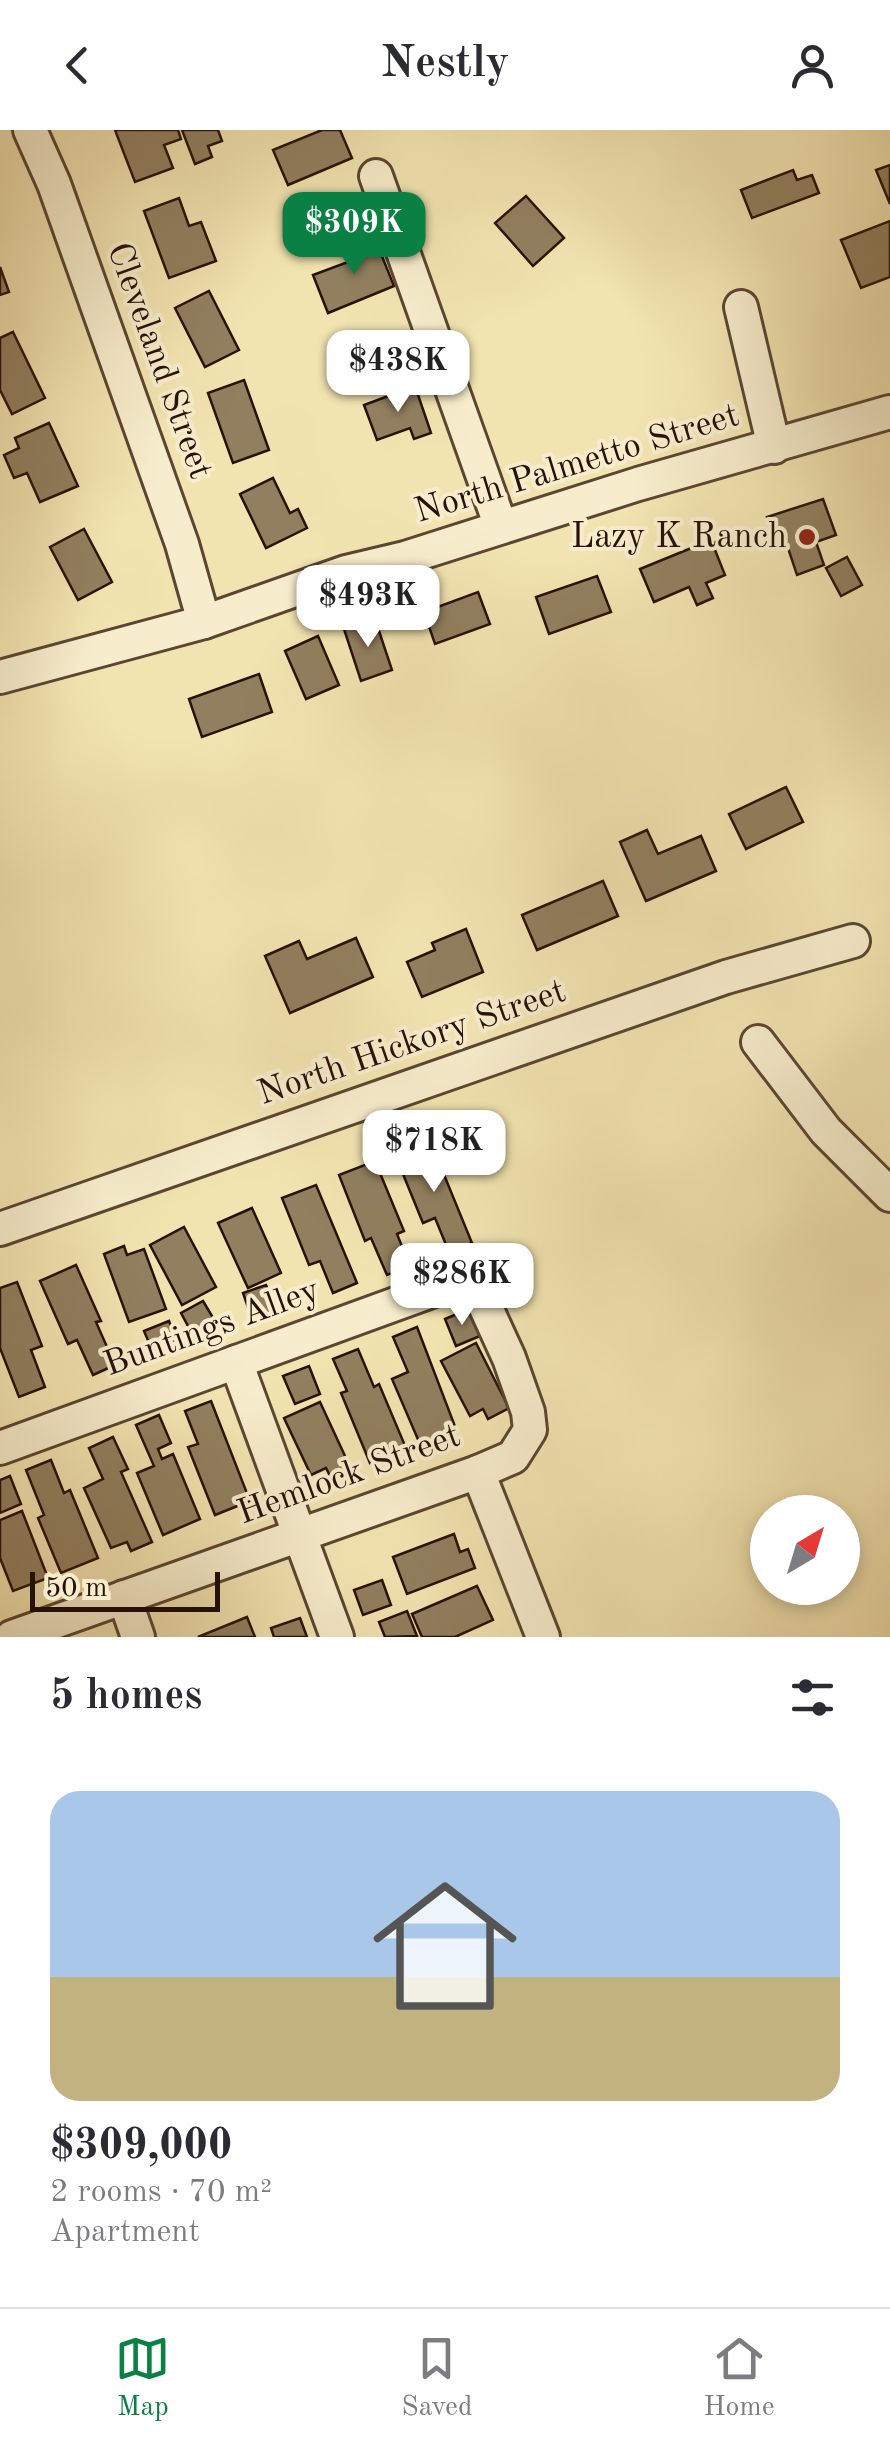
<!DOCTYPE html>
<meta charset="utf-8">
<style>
body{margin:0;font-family:"Old Standard TT",serif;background:#f2f2f3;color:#2b2b33;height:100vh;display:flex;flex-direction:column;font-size:38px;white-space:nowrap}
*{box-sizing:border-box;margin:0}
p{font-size:32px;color:#7c7c81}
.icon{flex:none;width:55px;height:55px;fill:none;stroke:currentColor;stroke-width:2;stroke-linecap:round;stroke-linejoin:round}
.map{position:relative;height:1507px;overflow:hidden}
.drawer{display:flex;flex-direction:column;background:#fff;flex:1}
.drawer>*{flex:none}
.needle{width:65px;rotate:38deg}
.tools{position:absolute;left:750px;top:1365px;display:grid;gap:20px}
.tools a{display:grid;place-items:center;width:110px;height:110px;border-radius:50%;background:#fff;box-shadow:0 5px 15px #0003;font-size:50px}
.scale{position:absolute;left:30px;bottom:25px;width:190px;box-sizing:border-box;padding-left:10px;border:5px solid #281106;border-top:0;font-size:28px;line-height:35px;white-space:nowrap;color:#281106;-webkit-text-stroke:8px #f7edcc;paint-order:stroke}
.price{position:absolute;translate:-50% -85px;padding:0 22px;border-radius:20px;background:#fff;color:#222;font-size:32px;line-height:65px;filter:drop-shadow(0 2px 5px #0008)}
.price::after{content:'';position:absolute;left:50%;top:60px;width:30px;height:22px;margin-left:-15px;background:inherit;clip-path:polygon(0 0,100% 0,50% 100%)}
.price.on{background:#0b8043;color:#fff}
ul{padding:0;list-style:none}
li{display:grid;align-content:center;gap:20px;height:530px;padding:0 50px}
li span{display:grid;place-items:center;height:310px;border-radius:30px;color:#555}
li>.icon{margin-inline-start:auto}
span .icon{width:180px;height:180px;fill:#fffc;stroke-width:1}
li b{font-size:42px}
h2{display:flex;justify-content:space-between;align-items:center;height:120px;padding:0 50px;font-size:42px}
header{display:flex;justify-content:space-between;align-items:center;height:130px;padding:0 50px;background:#fff;font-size:45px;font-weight:600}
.tab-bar{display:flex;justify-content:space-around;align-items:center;height:140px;border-top:2px solid #e1e1e2;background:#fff;font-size:28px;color:#7c7c81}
.tab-bar a{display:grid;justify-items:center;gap:5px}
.tab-bar .on{color:#0b8043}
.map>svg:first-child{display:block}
.building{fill:#917f5f;stroke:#281106;stroke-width:2.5}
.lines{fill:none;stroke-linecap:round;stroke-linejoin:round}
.minor-casing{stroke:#5a4631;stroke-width:38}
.minor{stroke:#f7edcc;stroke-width:32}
.poi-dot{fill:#8f2418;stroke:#f7edcc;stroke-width:4}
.labels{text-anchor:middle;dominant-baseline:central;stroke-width:8;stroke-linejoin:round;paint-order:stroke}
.street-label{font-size:35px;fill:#281106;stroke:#f7edcc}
.poi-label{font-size:35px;fill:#281106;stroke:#f7edcc;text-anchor:end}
</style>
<header><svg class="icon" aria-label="back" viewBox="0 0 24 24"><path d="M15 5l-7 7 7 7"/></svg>Nestly<svg class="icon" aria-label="person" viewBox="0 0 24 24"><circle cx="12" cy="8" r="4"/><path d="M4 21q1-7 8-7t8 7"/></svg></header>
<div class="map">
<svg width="890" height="1507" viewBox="0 0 890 1507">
<rect width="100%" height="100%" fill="#f2e4b1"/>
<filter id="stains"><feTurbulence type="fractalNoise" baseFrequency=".002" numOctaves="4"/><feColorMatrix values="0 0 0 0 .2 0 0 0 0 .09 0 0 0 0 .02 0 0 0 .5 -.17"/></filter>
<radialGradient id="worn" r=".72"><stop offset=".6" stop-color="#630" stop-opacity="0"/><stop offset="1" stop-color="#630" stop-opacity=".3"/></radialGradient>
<g class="building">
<path d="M115 0H178L181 9 164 15 173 38 135 52Z"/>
<path d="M182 0H218L222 11 208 16 212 27 195 34Z"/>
<path d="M322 0H340L352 28 288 55 273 20Z"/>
<path d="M890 35V74L876 40Z"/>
<path d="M793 40 797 50 812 45 819 63 752 88 741 60Z"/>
<path d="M526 66 564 108 533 136 495 93Z"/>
<path d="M179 68 189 96 201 92 216 131 169 148 144 81Z"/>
<path d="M890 91V147L861 158 841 110Z"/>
<path d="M375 109 394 156 328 183 313 145 348 132 344 121Z"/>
<path d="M0 137 9 162 0 165Z"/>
<path d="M209 161 239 220 205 237 175 178Z"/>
<path d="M13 202 45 268 12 284 0 260V208Z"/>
<path d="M244 250 269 320 233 333 208 263Z"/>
<path d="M415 256 431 303 414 309 410 298 377 310 364 275Z"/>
<path d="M49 293 78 356 40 372 27 343 14 348 4 325 19 318 15 308Z"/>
<path d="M273 348 290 383 298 379 307 398 266 418 240 364Z"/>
<path d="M823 369 836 405 816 412 824 435 797 445 784 406 774 409 767 387Z"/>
<path d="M84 399 112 452 78 470 50 417Z"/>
<path d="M711 410 725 445 706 453 713 468 697 475 689 457 654 472 640 439Z"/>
<path d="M847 427 862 455 841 466 826 438Z"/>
<path d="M597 446 611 482 549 504 536 467Z"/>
<path d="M478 462 490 494 435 514 424 482Z"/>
<path d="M375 489 392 540 361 551 344 499Z"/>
<path d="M318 506 339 555 306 569 285 521Z"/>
<path d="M259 544 272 582 202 607 189 569Z"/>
<path d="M786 657 803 692 746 719 729 684Z"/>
<path d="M647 700 658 724 701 706 716 741 646 771 620 712Z"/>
<path d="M603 751 618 786 537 820 522 785Z"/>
<path d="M466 799 483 842 422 867 407 832 435 820 432 813Z"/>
<path d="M356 808 373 847 290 883 265 826 299 811 307 829Z"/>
<path d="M431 1013 472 1113 449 1122 435 1088 423 1093 396 1027Z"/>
<path d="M375 1031 404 1101 397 1104 410 1136 387 1145 371 1108 365 1111 339 1045Z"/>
<path d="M316 1055 357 1153 333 1163 320 1131 309 1135 282 1068Z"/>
<path d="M252 1078 281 1143 248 1158 218 1093Z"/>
<path d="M184 1097 216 1157 182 1175 150 1115Z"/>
<path d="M124 1116 127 1125 144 1119 166 1179 129 1192 104 1124Z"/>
<path d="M76 1135 101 1191 96 1192 115 1235 93 1245 77 1210 68 1214 40 1151Z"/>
<path d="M17 1152 42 1216 31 1220 45 1257 19 1267 0 1218V1158Z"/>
<path d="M266 1155 277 1183 253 1192 243 1163Z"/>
<path d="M203 1171 218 1196 195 1209 181 1183Z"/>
<path d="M469 1179 480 1206 456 1216 445 1189Z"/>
<path d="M169 1191 180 1219 156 1229 144 1201Z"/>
<path d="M417 1197 456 1299 420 1314 392 1249 408 1242 393 1207Z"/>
<path d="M476 1213 509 1278 488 1289 483 1279 470 1286 441 1231Z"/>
<path d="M358 1219 374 1257 379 1254 406 1318 370 1333 341 1263 347 1261 333 1229Z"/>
<path d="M309 1236 320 1264 295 1274 283 1246Z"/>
<path d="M211 1271 250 1371 215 1385 188 1317 198 1314 185 1281Z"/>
<path d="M320 1272 351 1339 331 1348 326 1338 311 1345 284 1288Z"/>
<path d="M159 1285 171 1313 158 1319 162 1329 173 1324 200 1389 163 1405 137 1343 154 1336 136 1295Z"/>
<path d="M113 1307 128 1339 121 1342 152 1412 131 1421 127 1412 111 1418 84 1358 103 1349 89 1318Z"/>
<path d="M51 1330 64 1363 70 1360 98 1428 61 1443 38 1388 44 1385 26 1340Z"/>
<path d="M10 1346 21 1374 0 1383V1350Z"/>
<path d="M22 1381 48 1448 13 1461 0 1428V1390Z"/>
<path d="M454 1404 460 1422 468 1419 475 1438 407 1464 393 1427Z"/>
<path d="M382 1450 391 1475 363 1485 354 1460Z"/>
<path d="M477 1456 493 1490 455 1507H422L412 1484Z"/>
<path d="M407 1481 417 1506 385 1507 379 1492Z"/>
<path d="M247 1487 255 1507H198Z"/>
<path d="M300 1488 307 1507H274L271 1498Z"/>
</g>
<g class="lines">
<defs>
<g id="minor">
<path d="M30 0 54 54 182 414 204 492"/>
<path d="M376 46 501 397"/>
<path d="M741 177 774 317"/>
<path d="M0 547 204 492 346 442 405 428 638 354 890 282"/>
<path d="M758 912 826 1001 890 1065"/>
<path d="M0 1099 726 847 853 811"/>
<path d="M236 1232 337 1507"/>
<path d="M0 1318 459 1151 476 1156 509 1228 528 1282 530 1300 513 1327 478 1342 12 1507"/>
<path d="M478 1342 543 1507"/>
<path d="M124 1467 138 1507"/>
</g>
</defs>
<use href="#minor" class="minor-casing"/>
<use href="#minor" class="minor"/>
</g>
<circle class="poi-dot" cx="807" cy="407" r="10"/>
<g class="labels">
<g class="street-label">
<text transform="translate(159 231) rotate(70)">Cleveland Street</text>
<text transform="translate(577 334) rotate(-17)">North Palmetto Street</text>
<text transform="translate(412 913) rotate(-19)">North Hickory Street</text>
<text transform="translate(212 1198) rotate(-20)">Buntings Alley</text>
<text transform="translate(349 1345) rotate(-20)">Hemlock Street</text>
</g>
<g class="poi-label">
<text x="787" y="407">Lazy K Ranch</text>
</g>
</g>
<rect width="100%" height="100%" filter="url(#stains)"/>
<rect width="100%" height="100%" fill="url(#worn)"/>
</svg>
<div class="tools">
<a><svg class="needle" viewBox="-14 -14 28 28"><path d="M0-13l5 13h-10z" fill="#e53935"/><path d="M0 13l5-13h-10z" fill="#7c7c81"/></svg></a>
</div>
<div class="scale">50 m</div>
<b class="price on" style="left:354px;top:147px">$309K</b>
<b class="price" style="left:398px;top:285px">$438K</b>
<b class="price" style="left:368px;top:520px">$493K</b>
<b class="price" style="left:434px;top:1065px">$718K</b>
<b class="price" style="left:462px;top:1198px">$286K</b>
</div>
<section class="drawer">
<h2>5 homes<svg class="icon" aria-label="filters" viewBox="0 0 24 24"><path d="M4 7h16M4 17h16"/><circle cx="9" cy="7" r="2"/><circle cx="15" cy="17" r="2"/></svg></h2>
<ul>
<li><span style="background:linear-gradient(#a9c7e8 60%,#c2b280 0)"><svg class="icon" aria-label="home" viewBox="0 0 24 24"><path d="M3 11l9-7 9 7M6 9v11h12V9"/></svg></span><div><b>$309,000</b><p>2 rooms · 70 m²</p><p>Apartment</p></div></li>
</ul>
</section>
<nav class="tab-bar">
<a class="on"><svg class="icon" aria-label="map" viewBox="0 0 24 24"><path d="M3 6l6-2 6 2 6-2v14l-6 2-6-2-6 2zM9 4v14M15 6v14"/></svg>Map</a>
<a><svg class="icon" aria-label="saved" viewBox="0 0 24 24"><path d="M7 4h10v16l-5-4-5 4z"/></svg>Saved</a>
<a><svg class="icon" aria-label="home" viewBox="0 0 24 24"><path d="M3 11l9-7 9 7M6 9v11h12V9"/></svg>Home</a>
</nav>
